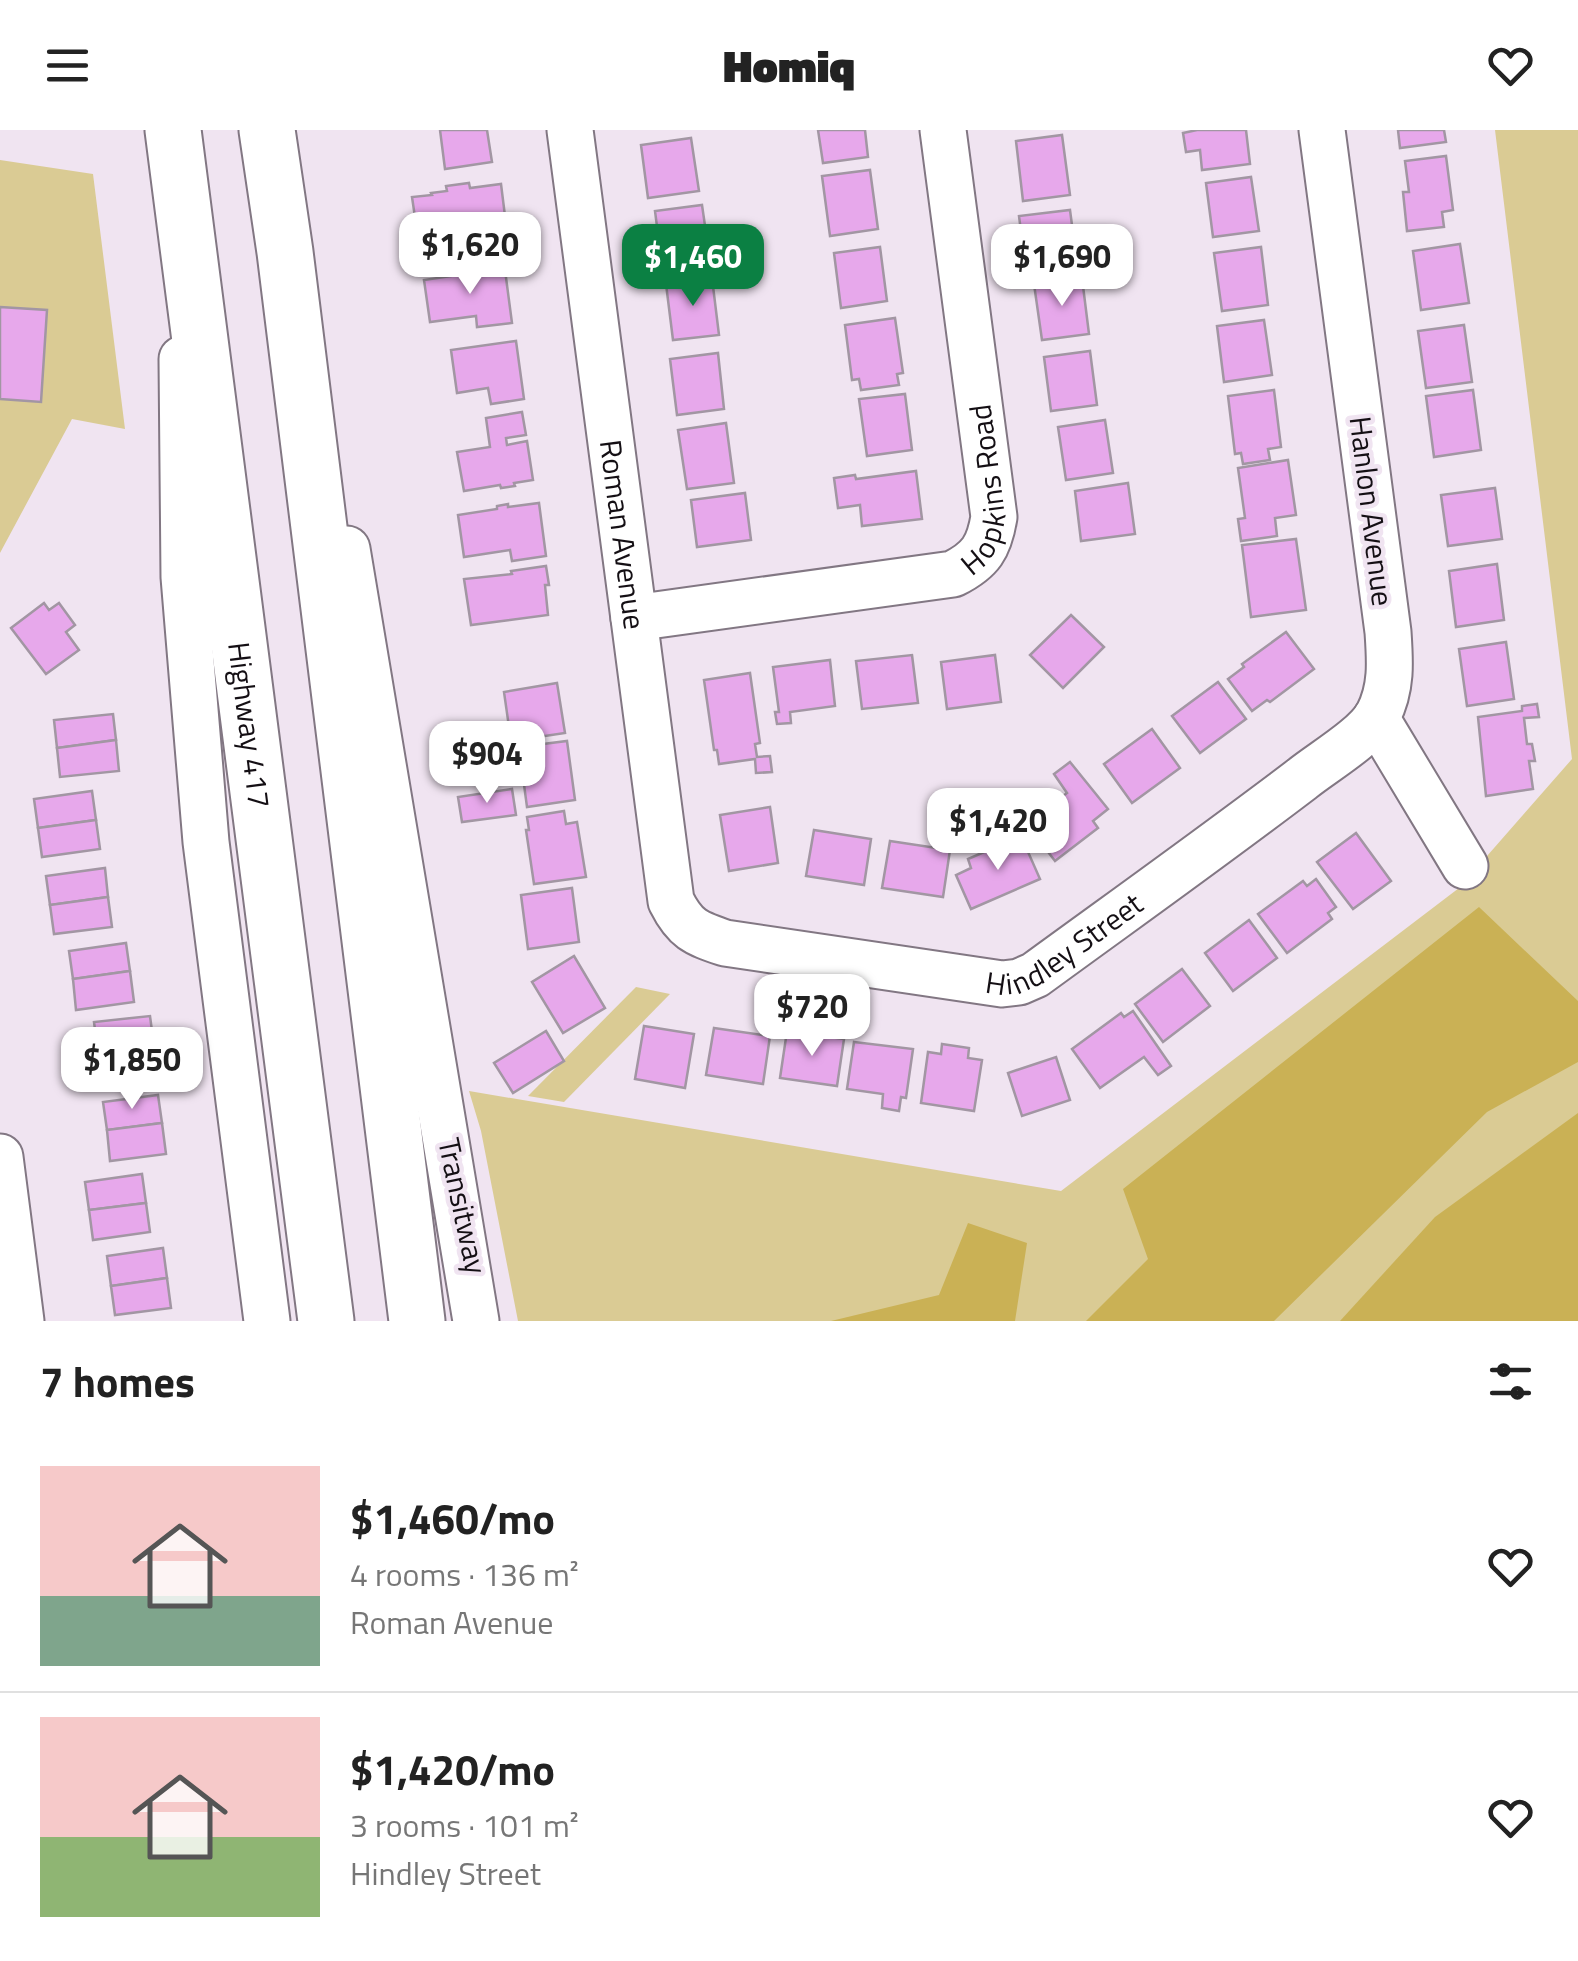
<!DOCTYPE html>
<meta charset="utf-8">
<style>
body{margin:0;font-family:"Titillium Web",sans-serif;background:#f6f6f6;color:#222;height:100vh;display:flex;flex-direction:column;font-size:38px;white-space:nowrap}
*{box-sizing:border-box;margin:0}
p{font-size:32px;color:#767676}
.icon{flex:none;width:55px;height:55px;fill:none;stroke:currentColor;stroke-width:2;stroke-linecap:round;stroke-linejoin:round}
.map{position:relative;height:1191px;overflow:hidden}
.sheet{display:flex;flex-direction:column;background:#fff;flex:1}
.sheet>*{flex:none}
.price{position:absolute;translate:-50% -85px;padding:0 22px;border-radius:20px;background:#fff;color:#222;font-size:32px;line-height:65px;filter:drop-shadow(0 2px 5px #0008)}
.price::after{content:'';position:absolute;left:50%;top:60px;width:30px;height:22px;margin-left:-15px;background:inherit;clip-path:polygon(0 0,100% 0,50% 100%)}
.price.current{background:#0b8043;color:#fff}
ul{padding:0;list-style:none}
li{display:flex;align-items:center;gap:30px;height:250px;padding:0 40px}
li+li{border-top:2px solid #e0e0e0}
li span{display:grid;place-items:center;flex:none;width:280px;height:200px;border-radius:0px;color:#555}
li>.icon{margin-inline-start:auto}
span .icon{width:120px;height:120px;fill:#fffc;stroke-width:1}
li b{font-size:42px}
h2{display:flex;justify-content:space-between;align-items:center;height:120px;padding:0 40px;font-size:42px}
header{display:flex;justify-content:space-between;align-items:center;height:130px;padding:0 40px;background:#fff;font-size:45px;font-weight:800}
.map>svg:first-child{display:block}
.green{fill:#dacb94}
.forest{fill:#cab155}
.building{fill:#e7a8eb;stroke:#a296a3;stroke-width:2.5}
.lines{fill:none;stroke-linecap:round;stroke-linejoin:round}
.minor-casing{stroke:#827783;stroke-width:49}
.highway-casing{stroke:#827783;stroke-width:59}
.minor{stroke:#fff;stroke-width:45}
.highway{stroke:#fff;stroke-width:55}
.labels{text-anchor:middle;dominant-baseline:central;stroke-width:9;stroke-linejoin:round;paint-order:stroke}
.street-label{font-size:30px;fill:#140f14;stroke:#f0e4f1}
</style>
<header><svg class="icon" aria-label="menu" viewBox="0 0 24 24"><path d="M4 6h16M4 12h16M4 18h16"/></svg>Homiq<svg class="icon" aria-label="heart" viewBox="0 0 24 24"><path d="M12 20l-8-8c-3-5 5-10 8-4 3-6 11-1 8 4z"/></svg></header>
<div class="map">
<svg width="1578" height="1191" viewBox="0 0 1578 1191">
<rect width="100%" height="100%" fill="#f0e4f1"/>
<g class="green">
<path d="M1495 0H1578V1191H518L481 1001 469 961 1061 1061 1459 758 1572 629Z"/>
<path d="M0 30 93 44 125 299 72 289 0 423Z"/>
<path d="M636 857 670 864 564 972 528 966Z"/>
</g>
<g class="forest">
<path d="M1479 777 1578 871V932L1487 982 1274 1191H1086L1148 1129 1123 1059Z"/>
<path d="M1578 983V1191H1340L1435 1087Z"/>
<path d="M968 1093 1027 1113 1015 1191H831L939 1165Z"/>
</g>
<g class="building">
<path d="M440 0H487L492 32 445 39Z"/>
<path d="M818 0H865L868 27 823 33Z"/>
<path d="M1197 0H1246L1250 34 1202 40 1200 20 1186 22 1183 3Z"/>
<path d="M1398 0H1444L1446 12 1400 18Z"/>
<path d="M1062 5 1070 65 1023 71 1016 11Z"/>
<path d="M691 8 699 61 648 68 641 15Z"/>
<path d="M1446 26 1453 80 1442 82 1444 97 1407 101 1403 62H1409L1405 31Z"/>
<path d="M870 40 878 99 830 106 822 46Z"/>
<path d="M1251 47 1259 101 1213 107 1206 53Z"/>
<path d="M469 53 470 58 501 54 509 118 440 126 441 131 433 132 432 124 413 126 411 112 437 109 436 104 430 105 429 93 416 94 412 67 432 65 431 63 447 61 446 56Z"/>
<path d="M702 75 711 137 663 143 655 81Z"/>
<path d="M1070 80 1077 133 1026 140 1019 86Z"/>
<path d="M1460 114 1469 173 1421 180 1413 121Z"/>
<path d="M880 117 887 171 841 178 834 123Z"/>
<path d="M1261 117 1268 175 1222 181 1214 123Z"/>
<path d="M488 134 489 142 505 140 512 193 477 197 476 186 430 192 424 150 465 144V137Z"/>
<path d="M712 148 719 205 673 210 666 154Z"/>
<path d="M1082 148 1089 204 1042 210 1034 154Z"/>
<path d="M0 177 47 180 41 272 0 269Z"/>
<path d="M895 188 903 243 897 244 899 255 861 260 859 249 852 250 845 195Z"/>
<path d="M1264 190 1272 245 1224 252 1217 196Z"/>
<path d="M1464 195 1472 252 1426 258 1418 201Z"/>
<path d="M516 211 524 269 491 274 488 258 457 263 451 220Z"/>
<path d="M1090 221 1097 275 1051 281 1044 227Z"/>
<path d="M718 223 724 279 677 285 670 229Z"/>
<path d="M1274 260 1281 317 1268 319 1270 330 1243 334 1241 323 1235 324 1228 266Z"/>
<path d="M1473 260 1481 320 1434 327 1426 266Z"/>
<path d="M905 264 912 320 867 326 859 269Z"/>
<path d="M522 282 526 305 506 308 507 315 527 311 533 350 514 353 515 356 501 358 500 355 464 361 457 322 490 317 486 288Z"/>
<path d="M1105 290 1113 343 1066 350 1058 297Z"/>
<path d="M726 293 734 353 687 359 678 300Z"/>
<path d="M1288 330 1296 385 1275 388 1277 406 1241 411 1238 389 1245 388 1238 338Z"/>
<path d="M916 341 922 389 862 396 860 375 838 378 834 348 855 345 856 349Z"/>
<path d="M1128 353 1135 404 1081 411 1075 361Z"/>
<path d="M1495 358 1502 409 1448 416 1441 365Z"/>
<path d="M745 363 751 410 697 417 691 370Z"/>
<path d="M539 373 546 426 512 431 510 420 464 427 458 385 497 379V376L508 374V377Z"/>
<path d="M1296 409 1306 480 1251 487 1242 415Z"/>
<path d="M1497 434 1504 490 1456 497 1449 441Z"/>
<path d="M546 436 549 455H545L548 485 471 495 464 449 512 444 511 441Z"/>
<path d="M44 473 49 480 59 473 75 495 66 502 79 520 46 544 11 498Z"/>
<path d="M1071 485 1104 517 1063 558 1030 525Z"/>
<path d="M1286 502 1314 539 1270 572 1267 570 1252 581 1228 549 1244 537 1242 534Z"/>
<path d="M1506 512 1514 569 1467 576 1459 519Z"/>
<path d="M912 525 918 573 862 579 856 531Z"/>
<path d="M995 525 1001 572 947 579 941 532Z"/>
<path d="M830 530 835 576 790 582 791 593 777 594 775 582H779L773 537Z"/>
<path d="M750 543 760 613 755 614 757 627 770 626 772 642 756 643 755 629 719 634 717 620H714L704 550Z"/>
<path d="M1218 552 1246 589 1200 623 1172 586Z"/>
<path d="M557 553 565 603 511 611 504 562Z"/>
<path d="M1537 574 1539 587 1524 588 1527 614H1532L1535 631H1529L1533 659 1486 666 1478 587 1522 581V576Z"/>
<path d="M113 584 116 610 57 618 54 590Z"/>
<path d="M1152 599 1180 638 1132 673 1104 634Z"/>
<path d="M116 610 119 641 60 647 57 618Z"/>
<path d="M567 611 575 670 527 677 519 617Z"/>
<path d="M1070 632 1108 679 1093 691 1098 698 1055 731 1026 693 1067 663 1054 644Z"/>
<path d="M512 659 516 685 462 692 458 667Z"/>
<path d="M92 661 96 690 38 698 34 669Z"/>
<path d="M770 677 778 733 729 741 720 685Z"/>
<path d="M564 681 566 694 577 692 586 747 534 754 526 700H529L527 687Z"/>
<path d="M96 690 100 719 42 727 38 698Z"/>
<path d="M814 700 871 709 864 755 806 746Z"/>
<path d="M1356 703 1391 751 1353 779 1317 732Z"/>
<path d="M1021 706 1040 749 971 779 956 745 971 738 968 729Z"/>
<path d="M890 711 950 720 943 767 882 758Z"/>
<path d="M105 738 108 767 50 775 46 746Z"/>
<path d="M1316 749 1336 777 1328 783 1332 789 1287 823 1258 784 1303 751 1307 756Z"/>
<path d="M572 758 579 812 528 819 521 765Z"/>
<path d="M108 767 112 797 54 804 50 775Z"/>
<path d="M1249 790 1277 828 1233 861 1205 823Z"/>
<path d="M126 813 130 841 73 849 69 821Z"/>
<path d="M574 826 605 878 563 903 532 852Z"/>
<path d="M1182 839 1210 876 1163 912 1135 874Z"/>
<path d="M130 841 134 872 76 880 73 849Z"/>
<path d="M1133 881 1171 936 1158 945 1144 927 1100 958 1072 919 1121 883 1124 887Z"/>
<path d="M150 886 154 916 98 923 94 892Z"/>
<path d="M644 896 694 904 685 958 635 949Z"/>
<path d="M714 898 770 906 763 954 706 945Z"/>
<path d="M546 901 564 931 513 963 494 933Z"/>
<path d="M787 901 844 909 837 956 780 948Z"/>
<path d="M854 912 913 919 906 968 901 967 899 981 882 978 883 964 847 959Z"/>
<path d="M942 914 969 918 968 928 982 930 974 981 921 973 928 922 941 924Z"/>
<path d="M154 916 158 946 101 953 98 923Z"/>
<path d="M1056 927 1070 970 1022 986 1008 943Z"/>
<path d="M158 965 162 993 107 1000 103 972Z"/>
<path d="M162 993 166 1024 110 1031 107 1000Z"/>
<path d="M142 1044 146 1073 89 1080 85 1052Z"/>
<path d="M146 1073 150 1102 93 1110 89 1080Z"/>
<path d="M163 1118 167 1148 111 1156 107 1126Z"/>
<path d="M167 1148 171 1178 115 1185 111 1156Z"/>
</g>
<g class="lines">
<defs>
<g id="minor">
<path id="s1" d="M570 0 671 771C685 799 695 803 725 813L1002 854 1019 852 1035 845C1124 780 1214 716 1302 649 1323 632 1365 608 1378 585 1392 558 1390 531 1388 502L1322 0"/>
<path d="M182 229 184 447 206 712 267 1191"/>
<path d="M347 419 476 1191"/>
<path id="s2" d="M634 488 953 444C981 430 989 417 994 387L943 0"/>
<path d="M1376 588 1465 736"/>
<path d="M0 1027 21 1191"/>
</g>
<g id="highway">
<path id="s3" d="M173 0 326 1191"/>
<path d="M267 0 285 122 417 1191"/>
</g>
</defs>
<use href="#minor" class="minor-casing"/>
<use href="#highway" class="highway-casing"/>
<use href="#minor" class="minor"/>
<use href="#highway" class="highway"/>
</g>
<g class="labels">
<g class="street-label">
<text stroke="none"><textPath href="#s2" startOffset="422">Hopkins Road</textPath></text>
<text transform="translate(1372 381) rotate(83)">Hanlon Avenue</text>
<text stroke="none"><textPath href="#s1" startOffset="408">Roman Avenue</textPath></text>
<text stroke="none"><textPath href="#s3" startOffset="600">Highway 417</textPath></text>
<text stroke="none"><textPath href="#s1" startOffset="1202">Hindley Street</textPath></text>
<text transform="translate(463 1076) rotate(78)">Transitway</text>
</g>
</g>
</svg>
<b class="price" style="left:470px;top:167px">$1,620</b>
<b class="price current" style="left:693px;top:179px">$1,460</b>
<b class="price" style="left:1062px;top:179px">$1,690</b>
<b class="price" style="left:487px;top:676px">$904</b>
<b class="price" style="left:998px;top:743px">$1,420</b>
<b class="price" style="left:812px;top:929px">$720</b>
<b class="price" style="left:132px;top:982px">$1,850</b>
</div>
<section class="sheet">
<h2>7 homes<svg class="icon" aria-label="filters" viewBox="0 0 24 24"><path d="M4 7h16M4 17h16"/><circle cx="9" cy="7" r="2"/><circle cx="15" cy="17" r="2"/></svg></h2>
<ul>
<li><span style="background:linear-gradient(#f6c9c9 65%,#7fa58c 0)"><svg class="icon" aria-label="home" viewBox="0 0 24 24"><path d="M3 11l9-7 9 7M6 9v11h12V9"/></svg></span><div><b>$1,460/mo</b><p>4 rooms · 136 m²</p><p>Roman Avenue</p></div><svg class="icon" aria-label="heart" viewBox="0 0 24 24"><path d="M12 20l-8-8c-3-5 5-10 8-4 3-6 11-1 8 4z"/></svg></li>
<li><span style="background:linear-gradient(#f6c9c9 60%,#8fb573 0)"><svg class="icon" aria-label="home" viewBox="0 0 24 24"><path d="M3 11l9-7 9 7M6 9v11h12V9"/></svg></span><div><b>$1,420/mo</b><p>3 rooms · 101 m²</p><p>Hindley Street</p></div><svg class="icon" aria-label="heart" viewBox="0 0 24 24"><path d="M12 20l-8-8c-3-5 5-10 8-4 3-6 11-1 8 4z"/></svg></li>
</ul>
</section>
